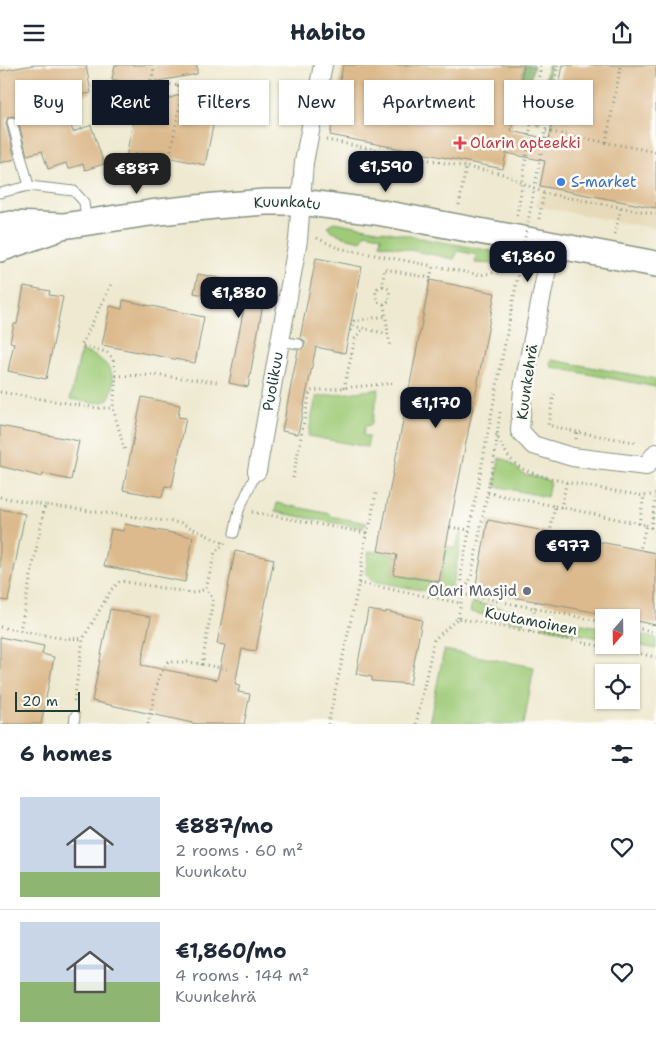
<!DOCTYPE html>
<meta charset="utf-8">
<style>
body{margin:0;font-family:"Shantell Sans",sans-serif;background:#f2f2f3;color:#1f2937;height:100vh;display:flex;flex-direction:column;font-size:19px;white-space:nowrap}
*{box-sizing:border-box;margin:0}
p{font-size:16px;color:#747a83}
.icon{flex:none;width:28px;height:28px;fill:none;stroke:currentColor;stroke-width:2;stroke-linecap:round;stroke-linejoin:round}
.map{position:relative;height:659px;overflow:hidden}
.panel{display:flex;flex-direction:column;background:#fff;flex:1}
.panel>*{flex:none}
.banner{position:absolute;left:15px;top:15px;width:626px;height:45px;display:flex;gap:10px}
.needle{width:32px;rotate:200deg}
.buttons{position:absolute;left:595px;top:544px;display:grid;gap:10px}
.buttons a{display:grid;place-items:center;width:45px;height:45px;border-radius:0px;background:#fff;box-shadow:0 1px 4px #0004;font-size:25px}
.scale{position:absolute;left:15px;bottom:12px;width:65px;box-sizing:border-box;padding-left:5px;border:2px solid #1f3d34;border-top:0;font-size:14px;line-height:18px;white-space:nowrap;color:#1f3d34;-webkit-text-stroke:4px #fdfcf7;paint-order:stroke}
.price{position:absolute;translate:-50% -42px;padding:0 11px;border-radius:10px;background:#111827;color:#fff;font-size:16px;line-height:32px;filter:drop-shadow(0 1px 2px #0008)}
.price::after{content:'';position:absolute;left:50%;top:30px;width:15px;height:11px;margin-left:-8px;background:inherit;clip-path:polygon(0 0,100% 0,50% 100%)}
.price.on{background:#222;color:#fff}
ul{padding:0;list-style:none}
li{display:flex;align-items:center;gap:15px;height:125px;padding:0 20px}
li+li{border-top:1px solid #e0e1e3}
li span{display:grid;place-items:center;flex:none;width:140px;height:100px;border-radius:0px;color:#555}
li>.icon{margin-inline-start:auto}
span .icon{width:60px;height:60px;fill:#fffc;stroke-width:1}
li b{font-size:21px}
h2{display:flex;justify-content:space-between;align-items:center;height:60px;padding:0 20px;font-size:21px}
.tag{padding:0 18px;border-radius:0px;background:#fff;box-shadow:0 1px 4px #0004;font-size:18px;line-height:45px}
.tag.on{background:#111827;color:#fff}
header{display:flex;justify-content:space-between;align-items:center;height:65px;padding:0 20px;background:#fff;font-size:22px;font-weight:700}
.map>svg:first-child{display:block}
.built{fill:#e7daba}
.green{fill:#9fcb78;stroke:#5f8456}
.forest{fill:#7faf68;stroke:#4f764e}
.building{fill:#dcba8d}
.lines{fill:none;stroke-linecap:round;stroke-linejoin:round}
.service-casing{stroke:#869382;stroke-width:11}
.minor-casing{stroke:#869382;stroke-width:20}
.secondary-casing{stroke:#869382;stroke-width:28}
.path{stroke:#869382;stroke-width:3;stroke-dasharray:1 4;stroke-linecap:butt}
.service{stroke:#fff;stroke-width:9}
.minor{stroke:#fff;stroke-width:18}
.secondary{stroke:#fff;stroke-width:25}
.path-bridge{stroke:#869382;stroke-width:3;stroke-dasharray:1 4;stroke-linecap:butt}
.health-dot{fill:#e0444e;stroke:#fdfcf7;stroke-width:2}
.shop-dot{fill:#3f7fe0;stroke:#fdfcf7;stroke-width:2}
.worship-dot{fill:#6b7280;stroke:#fdfcf7;stroke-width:2}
.labels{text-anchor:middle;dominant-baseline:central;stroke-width:5;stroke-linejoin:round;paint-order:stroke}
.health-label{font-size:15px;fill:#be3a42;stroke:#fdfcf7;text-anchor:start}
.shop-label{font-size:15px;fill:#366cbe;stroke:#fdfcf7;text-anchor:start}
.street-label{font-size:15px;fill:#1f3d34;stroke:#fdfcf7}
.worship-label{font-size:15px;fill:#5b616d;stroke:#fdfcf7;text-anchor:end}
</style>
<header><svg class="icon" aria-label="menu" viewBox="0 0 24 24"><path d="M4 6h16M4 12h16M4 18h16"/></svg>Habito<svg class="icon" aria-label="share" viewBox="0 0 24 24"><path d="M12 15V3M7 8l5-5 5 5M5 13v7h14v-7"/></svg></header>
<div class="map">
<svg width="656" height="659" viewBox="0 0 656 659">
<rect width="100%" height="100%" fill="#fdfcf7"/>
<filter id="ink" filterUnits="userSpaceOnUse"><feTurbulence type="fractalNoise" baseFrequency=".02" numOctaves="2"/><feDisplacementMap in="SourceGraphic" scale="10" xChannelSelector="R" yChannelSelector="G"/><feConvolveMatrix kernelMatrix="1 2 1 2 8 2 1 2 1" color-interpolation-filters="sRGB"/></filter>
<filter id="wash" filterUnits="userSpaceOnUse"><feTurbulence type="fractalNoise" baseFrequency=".0096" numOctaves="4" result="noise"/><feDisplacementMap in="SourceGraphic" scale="20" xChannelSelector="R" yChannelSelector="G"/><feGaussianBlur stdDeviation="1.12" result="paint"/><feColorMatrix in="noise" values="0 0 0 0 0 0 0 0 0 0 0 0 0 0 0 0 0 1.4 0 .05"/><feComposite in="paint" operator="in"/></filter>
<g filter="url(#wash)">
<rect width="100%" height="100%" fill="#eee9d0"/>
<path class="built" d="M656 0V164L536 141 540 121Z"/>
<g class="green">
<path d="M334 157 497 187 503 192 496 199 475 198 477 190 458 186 454 194 380 179 381 171 365 168 361 176 344 172 329 164 328 161Z"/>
<path d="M81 286C106 292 123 311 107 336L94 338 70 334Z"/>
<path d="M552 295 656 314V322L551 302 550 297Z"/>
<path d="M379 324 371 360 365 361 363 370 369 372 367 382 308 371 316 332Z"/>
<path d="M499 393 507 395 524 409 550 416 547 432 495 421Z"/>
<path d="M277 438 330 449V451L367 458 363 463 275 447Z"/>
<path d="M460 467H463L451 526 449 530 372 516 365 508 369 486 397 490 393 509 439 518 446 481 456 483Z"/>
<path d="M472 537 525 548 523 558 470 547Z"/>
<path d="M545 552 604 563V574L543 562Z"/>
<path d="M636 569 656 573V584L634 579Z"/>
<path d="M444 585 534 602 524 659H429Z"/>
</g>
<g class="forest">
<path d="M524 0H534L525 38 516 37Z"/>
<path d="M548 0H551L539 58 536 57Z"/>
</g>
<g id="blocks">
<g class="building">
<path d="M33 0H86L91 28 63 33 73 67 91 60 104 99 85 105 83 99 68 104 66 98 48 104 42 86 27 90 18 55 13 51 8 52 6 58 15 94 0 98V6Z"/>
<path d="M115 0H197V9L138 20 112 14Z"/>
<path d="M343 0H524L511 66 549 74 563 0H656V143L540 121 545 96 506 88 503 104 330 70Z"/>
<path d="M188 27 186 34 217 41 205 100 163 91 159 111 133 106 137 88 126 92 135 45Z"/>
<path d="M316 193 362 202 345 288 316 282 298 369 282 366 298 285 305 280V276L300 273Z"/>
<path d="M198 209 266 222 248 322 229 318 245 238 194 228Z"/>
<path d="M430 215 495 228 439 517 393 509 397 490 378 486Z"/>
<path d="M24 221 50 226 49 230 63 232 46 314 8 306 14 278 10 277 14 259H17Z"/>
<path d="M123 235 204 252 195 298 102 280 110 241 122 244Z"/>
<path d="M142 332 180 340 178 352 186 353 172 422 165 421 162 432 123 425Z"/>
<path d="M0 361 79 376 71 415 43 409 42 412 0 401Z"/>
<path d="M0 444 25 449 8 536 0 535Z"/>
<path d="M488 455 656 488V560L631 555V552H620L475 525Z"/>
<path d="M125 459 193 472 185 517 104 501 111 464 123 466Z"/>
<path d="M235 486 274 494 256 586 242 584 235 619 240 620 238 627 250 629 244 659H197L92 636 110 544 151 552 141 600 217 615 225 580 217 579Z"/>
<path d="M368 545 386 548V546L422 555 410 619 372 616V612L356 609Z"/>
<path d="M0 572 44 581 42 589 54 592 41 659H0Z"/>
</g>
</g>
</g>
<g filter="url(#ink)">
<use href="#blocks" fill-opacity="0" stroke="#869382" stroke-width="1"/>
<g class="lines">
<defs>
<g id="service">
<path d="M12 57 29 121"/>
<path d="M0 128 29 121 74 126 84 137 86 155"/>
<path d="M280 276 299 279"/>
<path d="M234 468 239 445 257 406"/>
<path d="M74 659 75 651"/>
</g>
<g id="minor">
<path d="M552 179 523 324 520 366 533 380 572 392 646 401 656 388"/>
<path id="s1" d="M257 406 298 175 304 97 323 0"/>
</g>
<g id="secondary">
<path id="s2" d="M0 161 11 159 63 161 150 148 215 141 265 137H301L377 147 656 199"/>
<path d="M0 184 54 165"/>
</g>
</defs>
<use href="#service" class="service-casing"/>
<use href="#minor" class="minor-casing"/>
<use href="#secondary" class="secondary-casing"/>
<g class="path">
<path d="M155 0 151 15 178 21"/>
<path d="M546 66 656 87"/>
<path d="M326 75 466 102"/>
<path d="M606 77 621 0"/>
<path d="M171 85 181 32 178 21 271 37"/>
<path d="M540 94 558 0"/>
<path d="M459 140 466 102 503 109 544 128 656 149"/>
<path d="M517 150C526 100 531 50 541 0"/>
<path d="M539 154 544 128"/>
<path d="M615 169 621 143"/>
<path d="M317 173 338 183 481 210 528 201"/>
<path d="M111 220 81 281 107 287 113 294 116 311 113 343 125 386"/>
<path d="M383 221 389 224 390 235 384 239 378 237 376 228 378 223 383 221 384 204 430 213 433 201"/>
<path d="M384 239 390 282"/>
<path d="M353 261 388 269"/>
<path d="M351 266 354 256 386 251"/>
<path d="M116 311 154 310 218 317"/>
<path d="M344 323 355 274 363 263"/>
<path d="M0 327 97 343H113"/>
<path d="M554 329 548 360 577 367"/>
<path d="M496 369C502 381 507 392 517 400 534 415 618 426 644 431L656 429"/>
<path d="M576 374 577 367 634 377 636 380"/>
<path d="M293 413 310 326 395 318"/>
<path d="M488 428 555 441 550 468"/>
<path d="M0 432 45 440"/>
<path d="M555 441 646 460 640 485"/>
<path d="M561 443 567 415"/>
<path d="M252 447 366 468 359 518 328 659"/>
<path d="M639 459 644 431"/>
<path d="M646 460 656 466"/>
<path d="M450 462 469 465"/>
<path d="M651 463 656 433"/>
<path d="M366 468 370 459 376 428"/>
<path d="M359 518 460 538"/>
<path d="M463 526 461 508 470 462"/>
<path d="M462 529 604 557"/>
<path d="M458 553 463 527 471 513 495 389 500 347"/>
<path d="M0 562 61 573 83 574"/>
<path d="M631 562 656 567"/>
<path d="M20 566 45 440 181 458 223 478"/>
<path d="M530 567 536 536"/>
<path d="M620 585 621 580"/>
<path d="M202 600 213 534 206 524"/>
<path d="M74 636 83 574 111 525 120 516 192 528 206 524 215 487 225 478"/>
<path d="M148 659 159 611 168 597H189L227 604"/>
<path d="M416 659 434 575 458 553 656 592"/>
<path d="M656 659V656"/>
</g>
<use href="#service" class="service"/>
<use href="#minor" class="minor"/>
<use href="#secondary" class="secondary"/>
<path class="path-bridge" d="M470 462 540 94"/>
</g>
</g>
<path class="health-dot" d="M457.5 70.5h5v5h5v5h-5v5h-5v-5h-5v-5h5z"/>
<circle class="shop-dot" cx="561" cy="117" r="5"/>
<circle class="worship-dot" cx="527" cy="526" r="5"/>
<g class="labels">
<g class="health-label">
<text x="470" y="78">Olarin apteekki</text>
</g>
<g class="shop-label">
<text x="571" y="117">S-market</text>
</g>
<g class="street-label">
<text stroke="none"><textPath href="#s2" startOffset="289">Kuunkatu</textPath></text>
<text stroke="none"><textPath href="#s1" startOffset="91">Puolikuu</textPath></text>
<text transform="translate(527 317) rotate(-82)">Kuunkehrä</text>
<text transform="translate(531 556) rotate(11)">Kuutamoinen</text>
</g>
<g class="worship-label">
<text x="517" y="526">Olari Masjid</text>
</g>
</g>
</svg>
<div class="buttons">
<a><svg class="needle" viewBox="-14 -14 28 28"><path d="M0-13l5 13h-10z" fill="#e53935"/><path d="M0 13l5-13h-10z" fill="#747a83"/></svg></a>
<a><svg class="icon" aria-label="locate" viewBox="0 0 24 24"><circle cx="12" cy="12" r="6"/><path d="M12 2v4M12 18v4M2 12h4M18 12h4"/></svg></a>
</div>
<div class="scale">20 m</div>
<b class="price" style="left:386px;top:128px">€1,590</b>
<b class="price on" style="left:137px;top:130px">€887</b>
<b class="price" style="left:528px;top:218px">€1,860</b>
<b class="price" style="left:239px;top:254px">€1,880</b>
<b class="price" style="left:436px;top:364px">€1,170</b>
<b class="price" style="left:568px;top:507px">€977</b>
<div class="banner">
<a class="tag">Buy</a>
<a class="tag on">Rent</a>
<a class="tag">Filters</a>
<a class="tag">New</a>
<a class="tag">Apartment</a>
<a class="tag">House</a>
</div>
</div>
<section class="panel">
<h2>6 homes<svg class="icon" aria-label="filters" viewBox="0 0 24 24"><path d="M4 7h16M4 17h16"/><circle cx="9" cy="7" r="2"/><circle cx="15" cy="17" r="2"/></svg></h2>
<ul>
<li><span style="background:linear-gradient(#c9d6e8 75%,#8fb573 0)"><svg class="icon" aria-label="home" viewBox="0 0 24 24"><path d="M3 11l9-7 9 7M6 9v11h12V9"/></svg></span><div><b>€887/mo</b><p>2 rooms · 60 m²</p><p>Kuunkatu</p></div><svg class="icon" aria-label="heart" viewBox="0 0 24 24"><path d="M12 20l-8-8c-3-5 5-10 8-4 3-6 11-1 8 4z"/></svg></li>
<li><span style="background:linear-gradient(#c9d6e8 60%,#8fb573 0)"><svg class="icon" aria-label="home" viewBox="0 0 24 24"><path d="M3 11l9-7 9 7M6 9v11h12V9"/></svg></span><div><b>€1,860/mo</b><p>4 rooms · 144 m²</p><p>Kuunkehrä</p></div><svg class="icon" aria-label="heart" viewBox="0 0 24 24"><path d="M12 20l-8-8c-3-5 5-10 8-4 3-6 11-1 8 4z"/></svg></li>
</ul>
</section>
